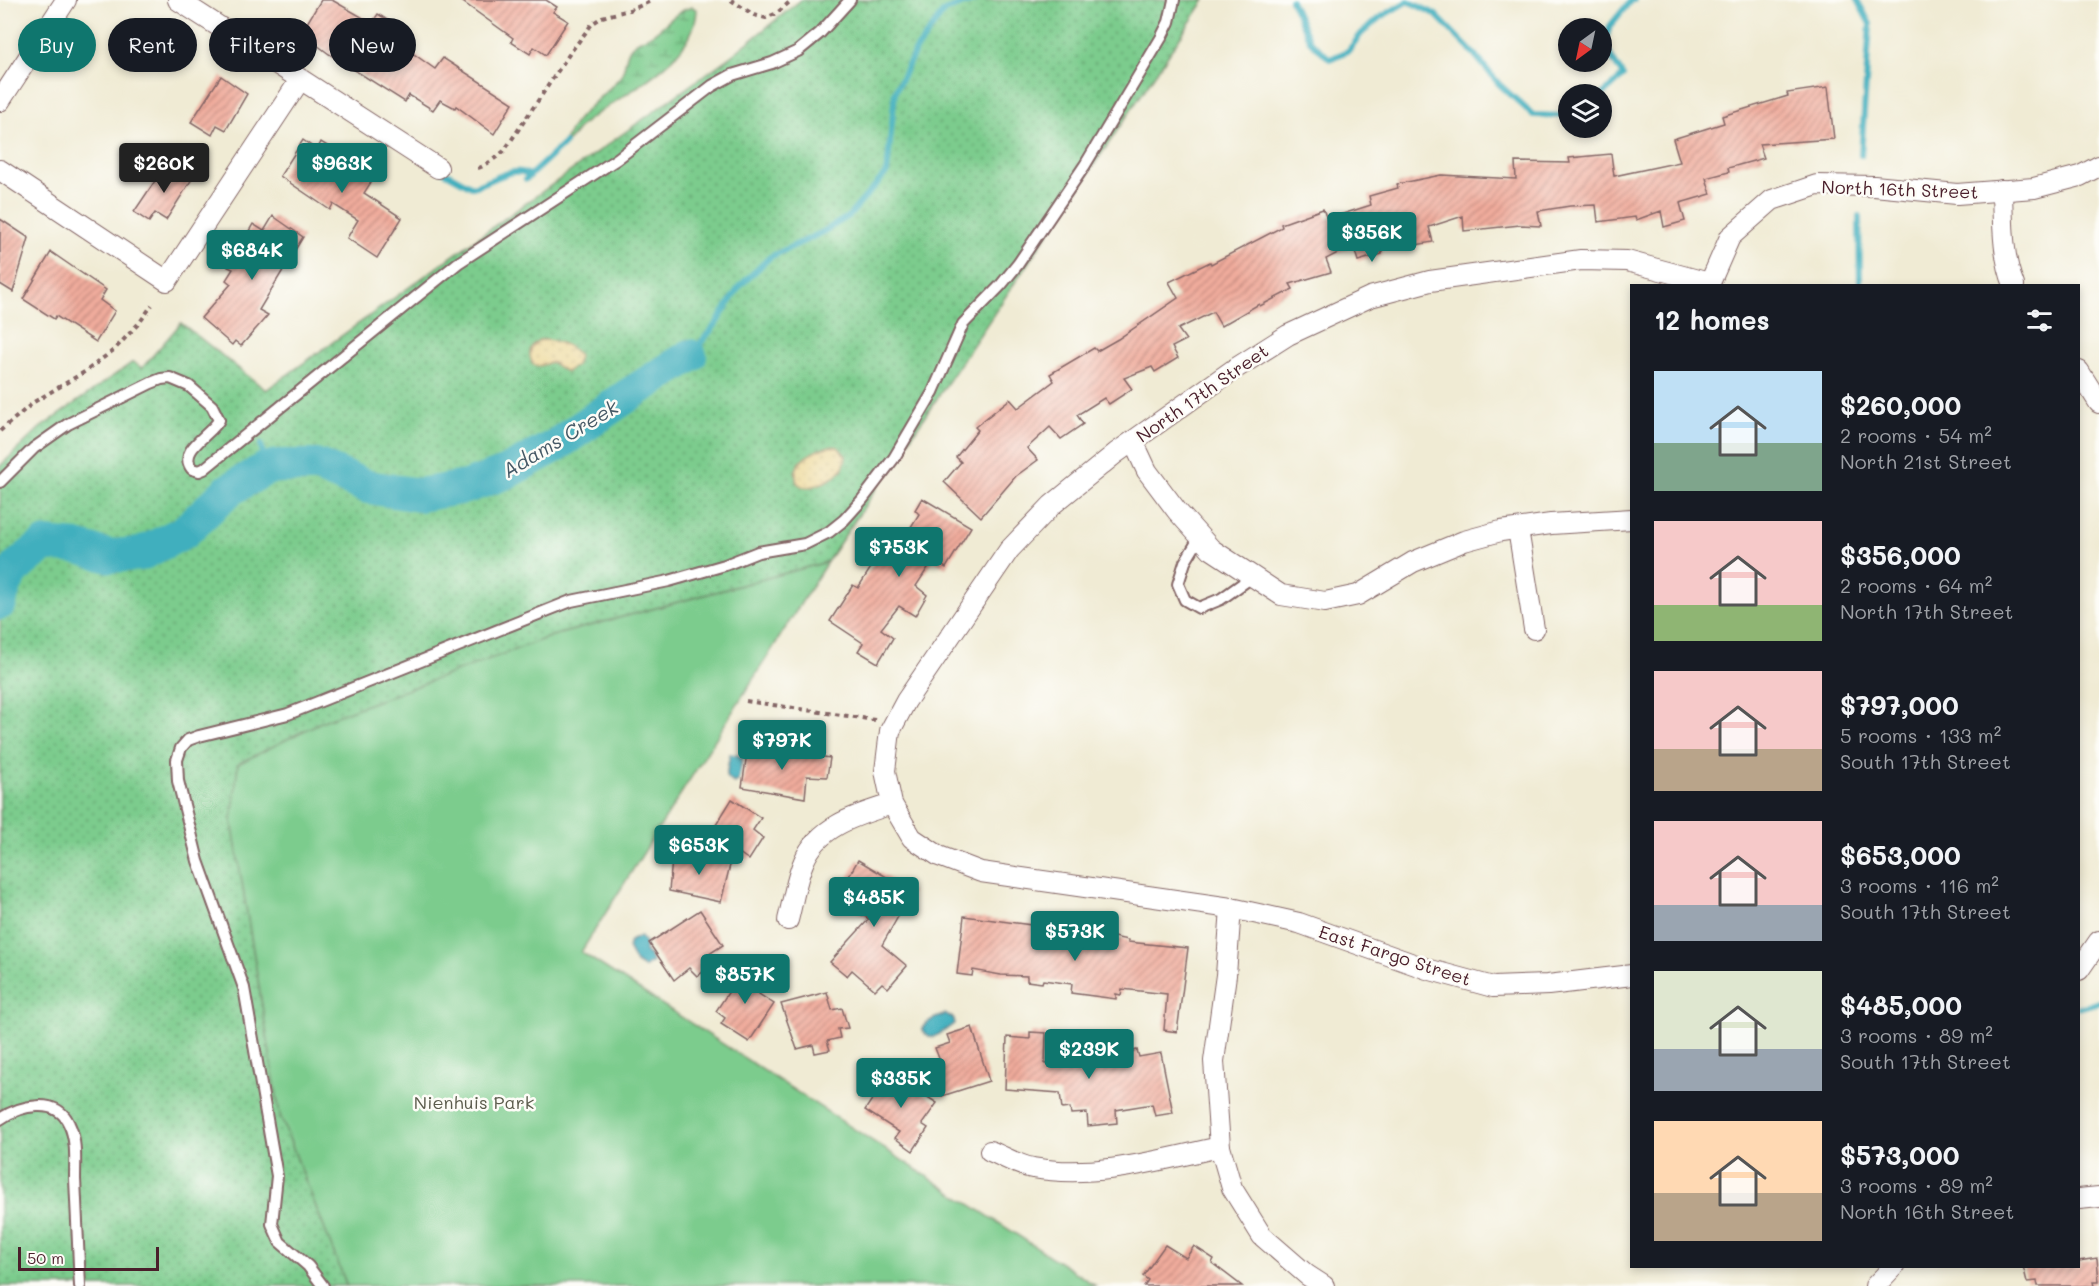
<!DOCTYPE html>
<meta charset="utf-8">
<style>
body{margin:0;font-family:Mali,sans-serif;background:#242831;color:#f1f3f6;height:100vh;display:flex;flex-direction:column;font-size:22px;white-space:nowrap}
*{box-sizing:border-box;margin:0}
p{font-size:20px;color:#9ea1a6}
.icon{flex:none;width:33px;height:33px;fill:none;stroke:currentColor;stroke-width:2;stroke-linecap:round;stroke-linejoin:round}
.map{position:relative;flex:1;overflow:hidden}
.sheet{position:absolute;left:1630px;top:284px;width:450px;height:984px;display:flex;flex-direction:column;background:#171b24;border-radius:0px;box-shadow:0 3px 9px #0003}
.sheet>*{flex:none}
.top-card{position:absolute;left:18px;top:18px;width:570px;height:54px;display:flex;gap:12px}
.needle{width:39px;rotate:213deg}
.fabs{position:absolute;left:1558px;top:18px;display:grid;gap:12px}
.fabs a{display:grid;place-items:center;width:54px;height:54px;border-radius:50%;background:#171b24;box-shadow:0 3px 9px #0003;font-size:30px}
.scale{position:absolute;left:18px;bottom:15px;width:141px;box-sizing:border-box;padding-left:6px;border:3px solid #4a1f2b;border-top:0;font-size:16px;line-height:21px;white-space:nowrap;color:#4a1f2b;-webkit-text-stroke:4px #fdfcf7;paint-order:stroke}
.price{position:absolute;translate:-50% -51px;padding:0 14px;border-radius:6px;background:#0f766e;color:#fff;font-size:20px;line-height:39px;filter:drop-shadow(0 2px 3px #0008)}
.price::after{content:'';position:absolute;left:50%;top:36px;width:18px;height:14px;margin-left:-9px;background:inherit;clip-path:polygon(0 0,100% 0,50% 100%)}
.price.current{background:#222;color:#fff}
ul{padding:0;list-style:none}
li{display:flex;align-items:center;gap:18px;height:150px;padding:0 24px}
li span{display:grid;place-items:center;flex:none;width:168px;height:120px;border-radius:0px;color:#555}
li>.icon{margin-inline-start:auto}
span .icon{width:72px;height:72px;fill:#fffc;stroke-width:1}
li b{font-size:26px}
h2{display:flex;justify-content:space-between;align-items:center;height:72px;padding:0 24px;font-size:26px}
.chip{padding:0 21px;border-radius:27px;background:#171b24;box-shadow:0 3px 9px #0003;font-size:21px;line-height:54px}
.chip.current{background:#0f766e;color:#fff}
.map>svg:first-child{display:block}
.grass{fill:url(#grass-dots);stroke:#63765c;stroke-width:1.5}
.wetland{fill:url(#wetland-marsh);stroke:#63765c;stroke-width:1.5}
.sand{fill:url(#sand-dots);stroke:#9c7c64;stroke-width:1.5}
.park{fill:#7ccc8d;stroke:#63765c;stroke-width:1.5}
.water{fill:#41afbe;stroke:#466774;stroke-width:1.5}
.lines{fill:none;stroke-linecap:round;stroke-linejoin:round}
.stream{stroke:#41afbe;stroke-width:6}
.river{stroke:#41afbe;stroke-width:34}
.building{fill:url(#building-hatch)}
.service-casing{stroke:#846666;stroke-width:14}
.minor-casing{stroke:#846666;stroke-width:22}
.path{stroke:#846666;stroke-width:4;stroke-dasharray:4.5 4.5;stroke-linecap:butt}
.service{stroke:#fff;stroke-width:10}
.minor{stroke:#fff;stroke-width:20}
.labels{text-anchor:middle;dominant-baseline:central;stroke-width:5;stroke-linejoin:round;paint-order:stroke}
.street-label{font-size:18px;fill:#4a1f2b;stroke:#fdfcf7}
.park-label{font-size:18px;fill:#5c5c4d;stroke:#fdfcf7}
.water-label{font-size:20px;font-style:italic;fill:#465966;stroke:#fdfcf7}
</style>
<div class="map">
<svg width="2099" height="1286" viewBox="0 0 2099 1286">
<defs>
<pattern id="grass-dots" width="8" height="8" patternUnits="userSpaceOnUse" patternTransform="scale(1.5)"><rect width="8" height="8" fill="#7ccc8d"/><path d="M2 2h.1M6 6h.1" fill="none" stroke="#68a573" stroke-width="1.8" stroke-linecap="round"/></pattern>
<pattern id="wetland-marsh" width="20" height="14" patternUnits="userSpaceOnUse" patternTransform="scale(1.5)"><rect width="20" height="14" fill="#7ccc8d"/><path d="M1 5h8M5 5V1M11 12h8M15 12V8" fill="none" stroke="#68a573"/></pattern>
<pattern id="sand-dots" width="8" height="8" patternUnits="userSpaceOnUse" patternTransform="scale(1.5)"><rect width="8" height="8" fill="#eeda9e"/><path d="M2 2h.1M6 6h.1" fill="none" stroke="#cebb88" stroke-width="1.8" stroke-linecap="round"/></pattern>
<pattern id="building-hatch" width="6" height="6" patternUnits="userSpaceOnUse" patternTransform="scale(1.5)"><rect width="6" height="6" fill="#f0ac9c"/><path d="M-1 1l2-2M0 6l6-6M5 7l2-2" fill="none" stroke="#c48b7f"/></pattern>
</defs>
<rect width="100%" height="100%" fill="#fdfcf7"/>
<filter id="ink" filterUnits="userSpaceOnUse"><feTurbulence type="fractalNoise" baseFrequency=".0167" numOctaves="2"/><feDisplacementMap in="SourceGraphic" scale="12" xChannelSelector="R" yChannelSelector="G"/><feConvolveMatrix kernelMatrix="1 2 1 2 8 2 1 2 1" color-interpolation-filters="sRGB"/></filter>
<filter id="wash" filterUnits="userSpaceOnUse"><feTurbulence type="fractalNoise" baseFrequency=".008" numOctaves="4" result="noise"/><feDisplacementMap in="SourceGraphic" scale="24" xChannelSelector="R" yChannelSelector="G"/><feGaussianBlur stdDeviation="1.35" result="paint"/><feColorMatrix in="noise" values="0 0 0 0 0 0 0 0 0 0 0 0 0 0 0 0 0 1.4 0 .05"/><feComposite in="paint" operator="in"/></filter>
<g filter="url(#wash)">
<rect width="100%" height="100%" fill="#f0ebd4"/>
<path class="grass" d="M801 0H1205L827 562 552 636 238 764 232 821 280 1115 347 1286H0V466L40 428 133 362 142 368 181 323 266 390 731 56Z"/>
<path class="wetland" d="M692 7 697 10C694 64 620 94 583 124 576 130 573 139 565 143 570 118 604 97 620 77 627 67 624 55 631 47 636 40 647 38 654 33 667 24 676 11 692 7Z"/>
<g class="sand">
<path d="M540 340C555 340 570 344 579 356L576 365 566 372 551 362 540 366 534 365C527 356 529 345 540 340Z"/>
<path d="M831 446 838 447 846 456C845 461 845 465 842 469 836 478 810 492 800 485 798 484 796 481 796 478 792 460 817 449 831 446Z"/>
</g>
<path class="park" d="M827 562 581 952 1096 1286H347L280 1115 232 821 238 764 323 721 552 636Z"/>
<g class="water">
<path d="M730 754 743 756 738 781 734 783 726 777Z"/>
<path d="M640 936 645 943V951L650 956 652 962 644 968 636 963 628 948 630 941Z"/>
<path d="M946 1014 953 1018 955 1023C945 1030 930 1046 922 1029 926 1020 937 1018 946 1014Z"/>
<path d="M1084 1037 1089 1042V1047L1080 1051 1076 1060 1070 1061 1064 1055V1049L1074 1038Z"/>
</g>
<g class="lines">
<g class="stream">
<path d="M1291 0 1310 41 1330 59 1348 51 1361 34 1379 18 1408 1 1435 14 1475 55 1499 84 1533 115 1569 116"/>
<path d="M1857 0 1870 24 1861 155"/>
<path d="M1602 95 1623 76 1604 45 1610 26 1631 0H1634"/>
<path d="M441 170 472 187C488 184 515 163 530 176"/>
<path d="M526 179 565 143"/>
<path d="M1859 216 1860 285"/>
<path d="M690 356 716 324 739 287 770 257 821 233 849 216 887 172 895 92 914 53 944 11 975 0"/>
<path d="M261 445 265 469"/>
<path d="M2079 1008 2099 1002"/>
</g>
<path class="river" d="M0 603C5 573 23 560 46 544L77 547 109 556 141 554 184 532 229 490 265 469 277 466H318L368 487 419 495 466 487 505 473 555 446 630 394 690 356"/>
</g>
<g id="blocks">
<g class="building">
<path d="M321 0H332L372 23 378 14 392 23 386 32 394 40 435 69 443 58 513 103 494 134 456 106 455 108 440 100 433 110 409 95 405 102 329 54 301 33Z"/>
<path d="M460 0H546L557 7 553 12 568 21 546 55 534 47 530 54 511 42 513 38Z"/>
<path d="M221 76 247 94 226 130 217 125 212 135 191 122Z"/>
<path d="M1828 87 1834 139 1759 144 1764 158 1728 168 1729 172 1706 178 1711 194 1680 203 1685 221 1664 227 1661 211 1636 220 1635 217 1598 222 1596 205 1570 206 1538 211 1541 226 1520 225 1464 231 1463 216 1429 227 1433 242 1410 246 1408 239 1381 244 1382 254 1358 261 1353 245 1326 259 1331 272 1290 284 1293 289 1260 306 1259 304 1221 326 1213 312 1178 329 1186 340 1172 347 1178 358 1155 372 1152 367 1124 378 1132 389 1109 404 1104 398 1077 415 1083 424 1061 439 1050 427 1027 448 1038 460 1016 476 981 517 944 482 961 462 956 457 978 430 975 427 1010 399 1018 408 1054 381 1050 374 1094 348 1097 351 1118 339 1178 298 1169 282 1210 262 1211 264 1282 227 1281 224 1323 209 1327 219 1371 205 1369 196 1398 188 1397 184 1441 175 1516 179 1515 162 1570 163 1569 158 1611 154 1614 176 1680 162 1673 139 1724 123 1722 116 1788 96 1787 93Z"/>
<path d="M303 140 317 150 321 142 337 152 334 156 373 179 364 193 402 218 377 258 347 238 358 220 333 204 330 210 280 176Z"/>
<path d="M167 163 192 179 166 220 155 213 149 222 134 212Z"/>
<path d="M273 216 303 237 259 310 268 315 241 346 235 341 232 345 201 318 231 284 226 280 233 269 228 267 253 224 264 231Z"/>
<path d="M0 219 29 238 13 292 0 284Z"/>
<path d="M51 252 106 290 100 300 115 311 96 342 56 316 54 319 23 299Z"/>
<path d="M922 498 971 527 946 568 933 560 916 586 927 595 915 616 899 606 881 629 893 638 878 663 858 651 863 643 830 621 853 585 858 588 888 541 898 548 919 514 915 510Z"/>
<path d="M748 746 830 758 827 777 807 776 805 798 742 787Z"/>
<path d="M732 799 761 818 753 830 763 838 749 860 711 833Z"/>
<path d="M673 850 731 861 721 902 669 891Z"/>
<path d="M858 860 912 892 882 945 907 966 888 988 882 983 875 990 852 970 847 976 830 962 869 919 850 908 862 888 847 879Z"/>
<path d="M700 910 723 945 709 954 714 965 697 976 689 968 674 980 649 943Z"/>
<path d="M964 916 1046 927 1045 934 1070 937 1069 946 1098 951 1099 934 1128 940V942L1188 948 1177 1032 1164 1030 1167 994 1122 989 1121 995 1116 994V999L1071 993 1072 984 1043 980 1042 983 1027 981V976L1001 975 973 970 972 976 957 974Z"/>
<path d="M745 967 768 982 759 994 774 1004 749 1042 721 1024 725 1018 716 1011Z"/>
<path d="M827 992 832 1010 842 1008 848 1028 838 1029 840 1038 827 1041 830 1050 815 1053 813 1045 797 1049 781 1004Z"/>
<path d="M972 1027 989 1081 942 1096 933 1069 942 1066 935 1048 950 1043 947 1035Z"/>
<path d="M1030 1032 1046 1033 1045 1064 1118 1058 1117 1055 1137 1050 1139 1057 1161 1053 1173 1113 1155 1116 1152 1104 1116 1110 1117 1123 1088 1126 1087 1113 1071 1114 1070 1108 1062 1109 1060 1093 1005 1089 1007 1037 1030 1039Z"/>
<path d="M890 1073 937 1103 922 1124 928 1128 913 1151 895 1138 899 1132 865 1110 875 1095 871 1092 880 1079 885 1082Z"/>
<path d="M1165 1245 1186 1258 1194 1246 1214 1259 1212 1263 1242 1286H1144L1148 1280 1143 1276Z"/>
<path d="M2097 1258 2099 1282H2093L2094 1286H2038L2037 1281 2027 1282 2023 1266H2079V1261Z"/>
</g>
</g>
</g>
<g filter="url(#ink)">
<use href="#blocks" fill-opacity="0" stroke="#846666" stroke-width="1.5"/>
<g class="lines">
<defs>
<g id="service">
<path d="M0 482 34 448 68 424 151 383 161 379 170 378 189 386 212 406 219 420C211 435 177 450 192 469L199 471 204 469 458 263 617 159 712 86 732 75 772 63 798 51 820 33 850 0"/>
<path d="M1200 537 1185 562 1178 584 1185 600 1199 608 1221 599 1252 577"/>
<path d="M0 1119C19 1106 57 1096 69 1124 77 1140 75 1161 75 1179 77 1215 78 1250 80 1286"/>
<path d="M323 1286 308 1266 280 1242 272 1224 277 1176 244 988 198 861 178 781 177 760 181 748 188 740 199 736 288 714 571 601 669 581 725 565 758 552 805 544 829 532 844 520 862 500 894 458 933 392 963 324 1001 285 1018 264 1085 165 1161 38 1169 22 1174 0"/>
</g>
<g id="minor">
<path d="M178 0 438 168"/>
<path d="M0 101 66 0"/>
<path d="M0 170 167 281 300 80"/>
<path d="M2002 190C2003 221 2002 256 2014 285"/>
<path d="M1709 285 1730 237 1772 200 1817 185 1874 186 1957 194 2034 188 2080 176 2099 166"/>
<path d="M2079 371 2099 403"/>
<path d="M1133 441 1147 471 1177 511 1211 549 1281 595 1325 602 1358 595 1413 562 1464 541 1501 531 1551 524 1632 519"/>
<path d="M1518 529 1534 629"/>
<path d="M788 920C793 901 796 879 804 861 819 825 858 815 892 804"/>
<path d="M2079 970 2099 941"/>
<path d="M1632 975 1548 985 1493 987 1427 969 1299 923 1231 908 981 872 939 856 912 838 892 804 885 771 890 731 906 701 1009 550 1052 505 1116 453 1233 370 1288 335 1370 297 1430 281 1581 260 1627 261 1709 283"/>
<path d="M1220 1147 1214 1061 1226 975 1231 908"/>
<path d="M990 1151C1003 1156 1019 1166 1033 1168 1095 1179 1159 1160 1220 1147L1232 1188 1262 1236 1307 1275 1324 1286"/>
<path d="M2079 1199 2099 1197"/>
<path d="M1875 1286 1894 1266"/>
</g>
</defs>
<use href="#service" class="service-casing"/>
<use href="#minor" class="minor-casing"/>
<g class="path">
<path d="M731 0 754 15 766 18 777 13 792 0"/>
<path d="M478 168C484 167 498 156 504 151L570 53 592 24 602 17 633 9 653 0"/>
<path d="M0 431 34 402 86 371 115 349 140 322 152 305"/>
<path d="M746 701 875 720"/>
</g>
<use href="#service" class="service"/>
<use href="#minor" class="minor"/>
</g>
</g>
<g class="labels">
<g class="street-label">
<text transform="translate(1900 189) rotate(2)">North 16th Street</text>
<text transform="translate(1202 393) rotate(-35)">North 17th Street</text>
<text transform="translate(1395 955) rotate(18)">East Fargo Street</text>
</g>
<g class="park-label">
<text x="474" y="1102">Nienhuis Park</text>
</g>
<g class="water-label">
<text transform="translate(560 438) rotate(-31)">Adams Creek</text>
</g>
</g>
</svg>
<div class="fabs">
<a><svg class="needle" viewBox="-14 -14 28 28"><path d="M0-13l5 13h-10z" fill="#e53935"/><path d="M0 13l5-13h-10z" fill="#9ea1a6"/></svg></a>
<a><svg class="icon" aria-label="layers" viewBox="0 0 24 24"><path d="M12 4l9 5-9 5-9-5zM3 14l9 5 9-5"/></svg></a>
</div>
<div class="scale">50 m</div>
<b class="price current" style="left:164px;top:194px">$260K</b>
<b class="price" style="left:342px;top:194px">$963K</b>
<b class="price" style="left:1372px;top:263px">$356K</b>
<b class="price" style="left:252px;top:281px">$684K</b>
<b class="price" style="left:899px;top:578px">$753K</b>
<b class="price" style="left:782px;top:771px">$797K</b>
<b class="price" style="left:699px;top:876px">$653K</b>
<b class="price" style="left:874px;top:928px">$485K</b>
<b class="price" style="left:1075px;top:962px">$573K</b>
<b class="price" style="left:745px;top:1005px">$857K</b>
<b class="price" style="left:1089px;top:1080px">$239K</b>
<b class="price" style="left:901px;top:1109px">$335K</b>
<div class="top-card">
<a class="chip current">Buy</a>
<a class="chip">Rent</a>
<a class="chip">Filters</a>
<a class="chip">New</a>
</div>
<section class="sheet">
<h2>12 homes<svg class="icon" aria-label="filters" viewBox="0 0 24 24"><path d="M4 7h16M4 17h16"/><circle cx="9" cy="7" r="2"/><circle cx="15" cy="17" r="2"/></svg></h2>
<ul>
<li><span style="background:linear-gradient(#bfe0f5 60%,#7fa58c 0)"><svg class="icon" aria-label="home" viewBox="0 0 24 24"><path d="M3 11l9-7 9 7M6 9v11h12V9"/></svg></span><div><b>$260,000</b><p>2 rooms · 54 m²</p><p>North 21st Street</p></div></li>
<li><span style="background:linear-gradient(#f6c9c9 70%,#8fb573 0)"><svg class="icon" aria-label="home" viewBox="0 0 24 24"><path d="M3 11l9-7 9 7M6 9v11h12V9"/></svg></span><div><b>$356,000</b><p>2 rooms · 64 m²</p><p>North 17th Street</p></div></li>
<li><span style="background:linear-gradient(#f6c9c9 65%,#b9a48a 0)"><svg class="icon" aria-label="home" viewBox="0 0 24 24"><path d="M3 11l9-7 9 7M6 9v11h12V9"/></svg></span><div><b>$797,000</b><p>5 rooms · 133 m²</p><p>South 17th Street</p></div></li>
<li><span style="background:linear-gradient(#f6c9c9 70%,#9aa5b1 0)"><svg class="icon" aria-label="home" viewBox="0 0 24 24"><path d="M3 11l9-7 9 7M6 9v11h12V9"/></svg></span><div><b>$653,000</b><p>3 rooms · 116 m²</p><p>South 17th Street</p></div></li>
<li><span style="background:linear-gradient(#dfe7d0 65%,#9aa5b1 0)"><svg class="icon" aria-label="home" viewBox="0 0 24 24"><path d="M3 11l9-7 9 7M6 9v11h12V9"/></svg></span><div><b>$485,000</b><p>3 rooms · 89 m²</p><p>South 17th Street</p></div></li>
<li><span style="background:linear-gradient(#ffd9b3 60%,#b9a48a 0)"><svg class="icon" aria-label="home" viewBox="0 0 24 24"><path d="M3 11l9-7 9 7M6 9v11h12V9"/></svg></span><div><b>$573,000</b><p>3 rooms · 89 m²</p><p>North 16th Street</p></div></li>
</ul>
</section>
</div>
